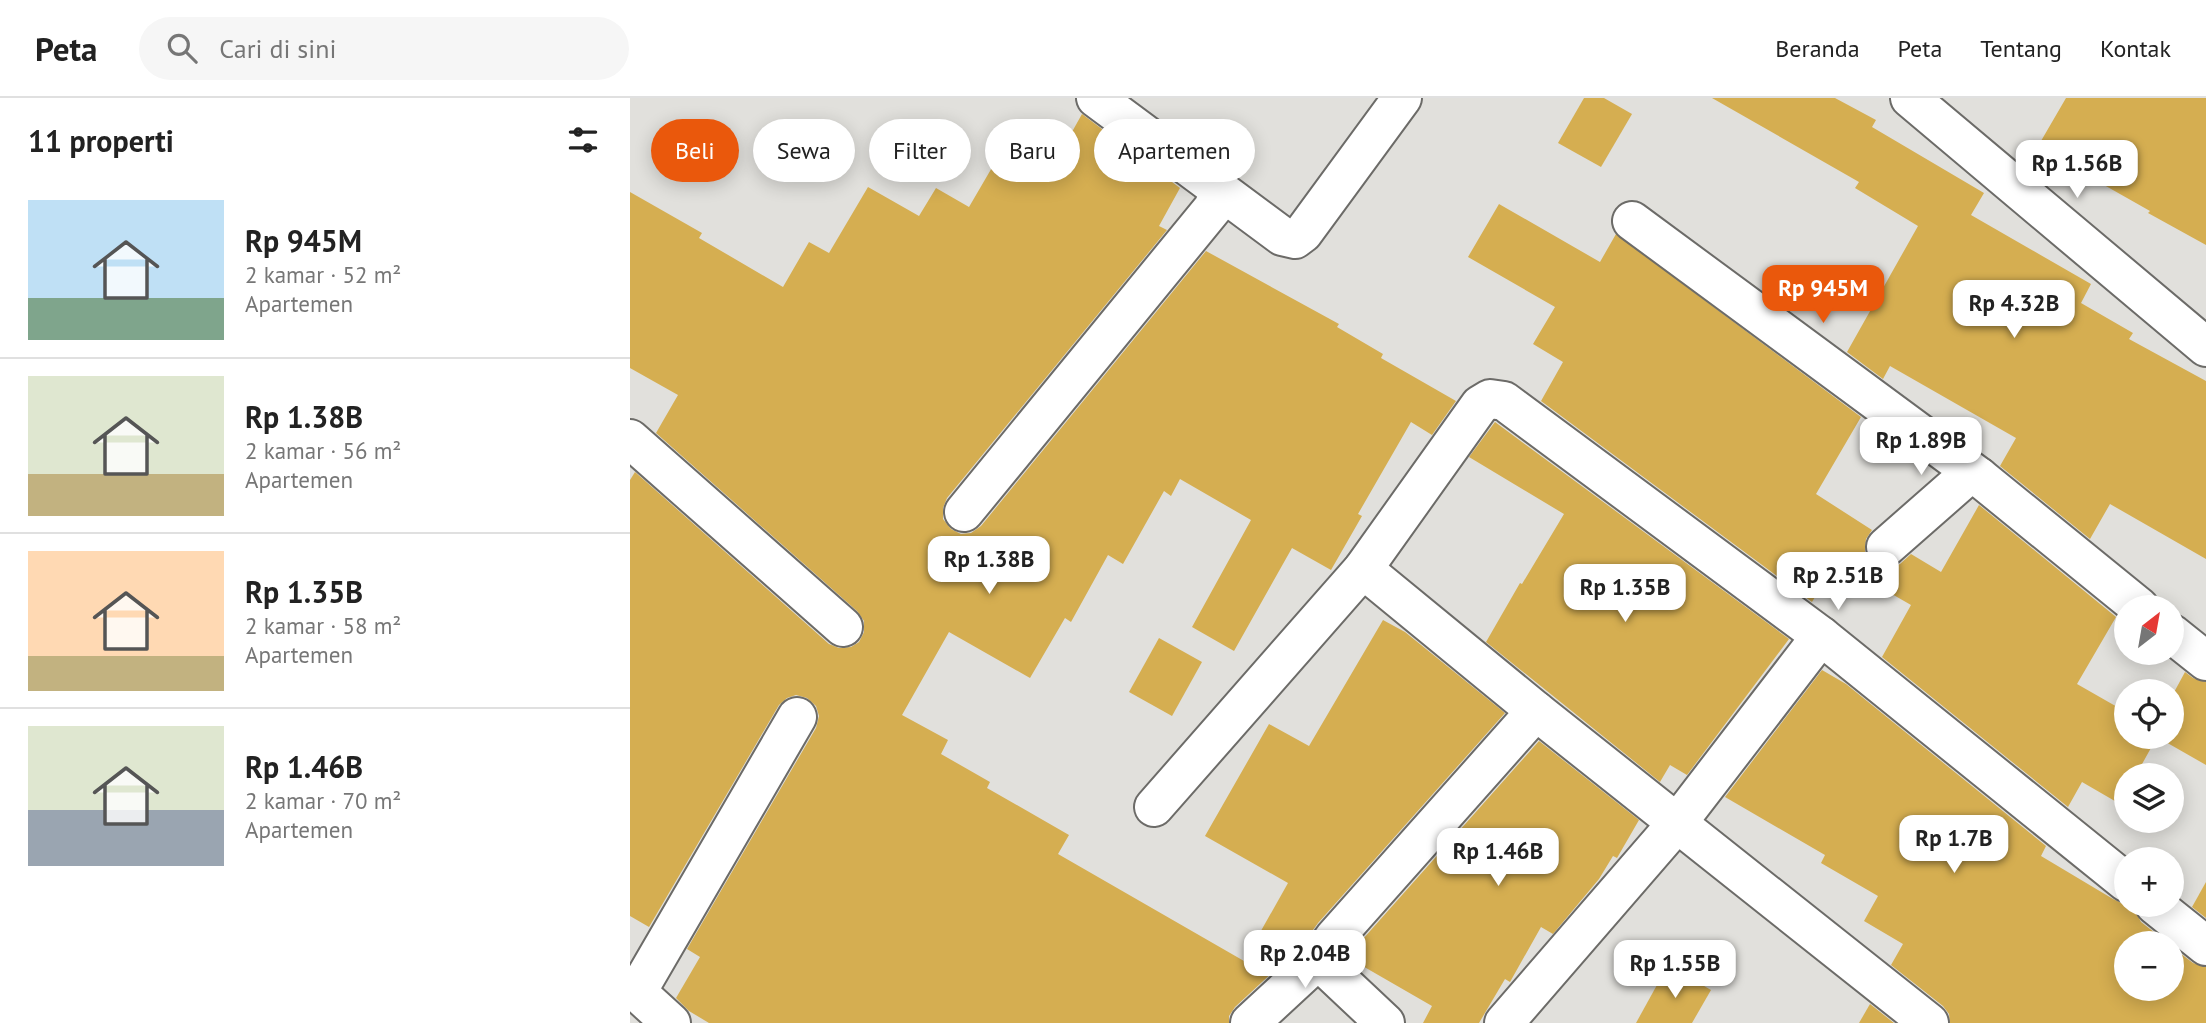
<!DOCTYPE html>
<html lang="id">
<meta charset="utf-8">
<style>
body{margin:0;font-family:"PT Sans",sans-serif;background:#f6f6f6;color:#222;height:100vh;display:flex;flex-direction:column;font-size:26px;white-space:nowrap}
*{box-sizing:border-box;margin:0}
p{font-size:23px;color:#767676}
.icon{flex:none;width:38px;height:38px;fill:none;stroke:currentColor;stroke-width:2;stroke-linecap:round;stroke-linejoin:round}
.map{position:relative;flex:1;overflow:hidden}
.sheet{display:flex;flex-direction:column;background:#fff;width:630px}
.sheet>*{flex:none}
.guide{position:absolute;left:21px;top:21px;width:665px;height:63px;display:flex;gap:14px}
.needle{width:46px;rotate:31deg}
.controls{position:absolute;left:1484px;top:497px;display:grid;gap:14px}
.controls a{display:grid;place-items:center;width:70px;height:70px;border-radius:50%;background:#fff;box-shadow:0 4px 18px #0003;font-size:35px}
.price{position:absolute;translate:-50% -60px;padding:0 16px;border-radius:14px;background:#fff;color:#222;font-size:23px;line-height:46px;filter:drop-shadow(0 2px 4px #0008)}
.price::after{content:'';position:absolute;left:50%;top:42px;width:21px;height:16px;margin-left:-10px;background:inherit;clip-path:polygon(0 0,100% 0,50% 100%)}
.price.selected{background:#ea580c;color:#fff}
ul{padding:0;list-style:none}
li{display:flex;align-items:center;gap:21px;height:175px;padding:0 28px}
li+li{border-top:2px solid #e0e0e0}
li span{display:grid;place-items:center;flex:none;width:196px;height:140px;border-radius:0px;color:#555}
li>.icon{margin-inline-start:auto}
span .icon{width:84px;height:84px;fill:#fffc;stroke-width:1}
li b{font-size:30px}
h2{display:flex;justify-content:space-between;align-items:center;height:84px;padding:0 28px;font-size:30px}
.chip{padding:0 24px;border-radius:32px;background:#fff;box-shadow:0 4px 18px #0003;font-size:24px;line-height:63px}
.chip.selected{background:#ea580c;color:#fff}
header{display:flex;align-items:center;gap:42px;box-sizing:border-box;height:98px;padding:0 35px;background:#fff;border-bottom:2px solid #e0e0e0}
header strong{font-size:33px}
nav{display:flex;gap:38px;margin-inline-start:auto;font-size:24px}
.search{width:490px;height:63px;background:#f6f6f6;display:flex;align-items:center;gap:18px;box-sizing:border-box;padding:0 24px;border-radius:38px;color:#767676;font-size:26px}
main{display:flex;flex:1;min-height:0}
.map>svg:first-child{display:block}
.building{fill:#d5ae51}
.lines{fill:none;stroke-linecap:round;stroke-linejoin:round}
.minor-casing{stroke:#6c6b68;stroke-width:42}
.minor{stroke:#fff;stroke-width:38}
</style>
<header>
<strong>Peta</strong>
<div class="search"><svg class="icon" aria-label="search" viewBox="0 0 24 24"><circle cx="10" cy="10" r="6"/><path d="M15 15l6 6"/></svg>Cari di sini</div>
<nav><a>Beranda</a><a>Peta</a><a>Tentang</a><a>Kontak</a></nav>
</header>
<main>
<section class="sheet">
<h2>11 properti<svg class="icon" aria-label="filters" viewBox="0 0 24 24"><path d="M4 7h16M4 17h16"/><circle cx="9" cy="7" r="2"/><circle cx="15" cy="17" r="2"/></svg></h2>
<ul>
<li><span style="background:linear-gradient(#bfe0f5 70%,#7fa58c 0)"><svg class="icon" aria-label="home" viewBox="0 0 24 24"><path d="M3 11l9-7 9 7M6 9v11h12V9"/></svg></span><div><b>Rp 945M</b><p>2 kamar · 52 m²</p><p>Apartemen</p></div></li>
<li><span style="background:linear-gradient(#dfe7d0 70%,#c2b280 0)"><svg class="icon" aria-label="home" viewBox="0 0 24 24"><path d="M3 11l9-7 9 7M6 9v11h12V9"/></svg></span><div><b>Rp 1.38B</b><p>2 kamar · 56 m²</p><p>Apartemen</p></div></li>
<li><span style="background:linear-gradient(#ffd9b3 75%,#c2b280 0)"><svg class="icon" aria-label="home" viewBox="0 0 24 24"><path d="M3 11l9-7 9 7M6 9v11h12V9"/></svg></span><div><b>Rp 1.35B</b><p>2 kamar · 58 m²</p><p>Apartemen</p></div></li>
<li><span style="background:linear-gradient(#dfe7d0 60%,#9aa5b1 0)"><svg class="icon" aria-label="home" viewBox="0 0 24 24"><path d="M3 11l9-7 9 7M6 9v11h12V9"/></svg></span><div><b>Rp 1.46B</b><p>2 kamar · 70 m²</p><p>Apartemen</p></div></li>
</ul>
</section>
<div class="map">
<svg width="1576" height="925" viewBox="0 0 1576 925">
<rect width="100%" height="100%" fill="#e1e0dc"/>
<g class="building">
<path d="M954 0H974L1002 16 971 69 928 45Z"/>
<path d="M1082 0H1205L1246 22 1242 29 1354 95 1341 117 1461 186 1451 205 1503 235 1499 241 1576 283V461L1480 406 1460 441 1370 368 1386 340 1260 268 1253 281 1217 254 1288 128 1225 90 1229 84Z"/>
<path d="M1436 0H1576V147L1518 115 1520 113 1467 83 1471 76 1411 43Z"/>
<path d="M452 16 550 90 529 128 537 132 317 400 313 410V421L321 431 331 436 341 435 351 428 576 153 709 226 707 229 753 256 751 260 826 303 802 337 781 324 728 416 732 418 701 472 662 450 604 553 562 529 621 422 550 381 541 398 534 393 493 466 478 457 441 524 435 520 400 580 319 534 272 617 318 642 311 656 360 684 357 690 439 737 428 756 614 863 658 785 575 738 639 626 679 648 753 522 775 534 875 615 688 825 672 847 605 909 599 918V925H79L59 913 46 900 70 859 57 851 186 630 189 618 186 608 177 600 166 597 157 600 149 607 19 829 0 818V382L5 374 199 546 209 550 221 549 229 544 234 534V523L227 513 26 335 48 297 0 270V94L72 135 69 140 153 189 179 144 199 155 238 89 289 118 306 90 339 109 374 49 419 75Z"/>
<path d="M869 106 970 164 986 136 1231 319 1186 396 1242 432 1236 441 1235 453 1240 464 1248 469 1260 471 1270 466 1281 456 1311 474 1349 407 1486 519 1447 586 1496 614V639H1542V598L1555 574 1563 580 1576 584V667L1527 639 1506 677H1496V695L1490 706 1452 684 1438 709 1252 559 1281 507 1206 464 1182 504 911 303 933 264 903 246 925 209 838 159Z"/>
<path d="M865 324 1159 541 1057 677 1040 667 1030 684 856 544 890 485 892 486 934 416 839 359Z"/>
<path d="M529 540 572 564 542 618 499 594Z"/>
<path d="M1192 572 1216 586 1416 748 1411 758 1483 801 1504 811 1511 824 1538 845H1496V891H1542V849L1563 865 1576 869V925H1320L1319 916 1313 908 1261 867 1273 846 1234 823 1248 798 1191 765 1195 757 1095 699Z"/>
<path d="M909 643 1009 722 987 760 983 758 969 781 923 836 911 829 880 884 875 881 849 925H793L802 908 717 859Z"/>
<path d="M1576 784V820L1562 809Z"/>
<path d="M1038 867 1081 892 1062 925H1006Z"/>
<path d="M1240 906 1264 925H1229Z"/>
</g>
<g class="lines">
<defs>
<g id="minor">
<path d="M466 0 652 138 665 141 673 135 772 0"/>
<path d="M1280 0 1576 249"/>
<path d="M1002 123 1349 379 1509 509"/>
<path d="M0 341 213 529"/>
<path d="M334 414 583 110 590 93"/>
<path d="M1256 449 1338 377 1349 379"/>
<path d="M733 471 906 613 1299 925"/>
<path d="M1542 536 1576 563"/>
<path d="M524 709 733 471 850 307 860 301 874 303 1191 538 1496 784"/>
<path d="M1525 807 1576 848"/>
<path d="M41 925 7 894 167 619"/>
<path d="M620 925 688 862"/>
<path d="M755 925 688 862 704 840 906 613"/>
<path d="M874 925 1048 724 1191 538"/>
</g>
</defs>
<use href="#minor" class="minor-casing"/>
<use href="#minor" class="minor"/>
</g>
</svg>
<div class="controls">
<a><svg class="needle" viewBox="-14 -14 28 28"><path d="M0-13l5 13h-10z" fill="#e53935"/><path d="M0 13l5-13h-10z" fill="#767676"/></svg></a>
<a><svg class="icon" aria-label="locate" viewBox="0 0 24 24"><circle cx="12" cy="12" r="6"/><path d="M12 2v4M12 18v4M2 12h4M18 12h4"/></svg></a>
<a><svg class="icon" aria-label="layers" viewBox="0 0 24 24"><path d="M12 4l9 5-9 5-9-5zM3 14l9 5 9-5"/></svg></a>
<a>+</a>
<a>−</a>
</div>
<b class="price" style="left:1447px;top:102px">Rp 1.56B</b>
<b class="price selected" style="left:1193px;top:227px">Rp 945M</b>
<b class="price" style="left:1384px;top:242px">Rp 4.32B</b>
<b class="price" style="left:1291px;top:379px">Rp 1.89B</b>
<b class="price" style="left:359px;top:498px">Rp 1.38B</b>
<b class="price" style="left:1208px;top:514px">Rp 2.51B</b>
<b class="price" style="left:995px;top:526px">Rp 1.35B</b>
<b class="price" style="left:1324px;top:777px">Rp 1.7B</b>
<b class="price" style="left:868px;top:790px">Rp 1.46B</b>
<b class="price" style="left:675px;top:892px">Rp 2.04B</b>
<b class="price" style="left:1045px;top:902px">Rp 1.55B</b>
<div class="guide">
<a class="chip selected">Beli</a>
<a class="chip">Sewa</a>
<a class="chip">Filter</a>
<a class="chip">Baru</a>
<a class="chip">Apartemen</a>
</div>
</div>
</main>
